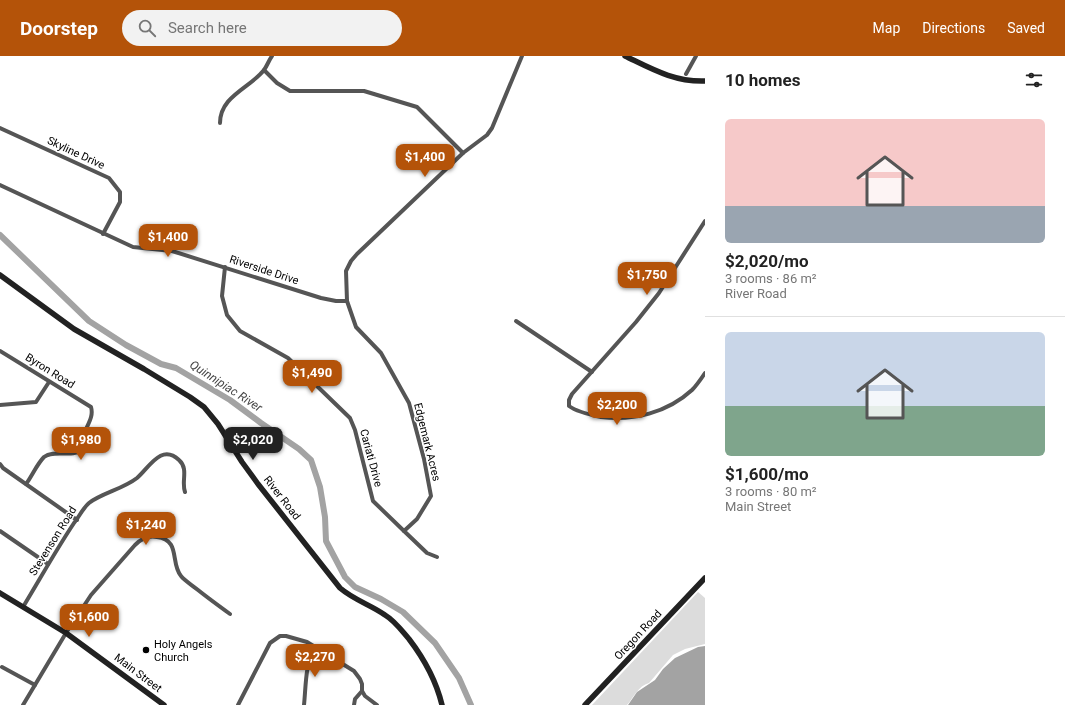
<!DOCTYPE html>
<meta charset="utf-8">
<style>
body{margin:0;font-family:Roboto,sans-serif;background:#f2f2f2;color:#222;height:100vh;display:flex;flex-direction:column;font-size:15px;white-space:nowrap}
*{box-sizing:border-box;margin:0}
p{font-size:13px;color:#767676}
.icon{flex:none;width:22px;height:22px;fill:none;stroke:currentColor;stroke-width:2;stroke-linecap:round;stroke-linejoin:round}
.map{position:relative;flex:1;overflow:hidden}
.drawer{display:flex;flex-direction:column;background:#fff;width:360px}
.drawer>*{flex:none}
.price{position:absolute;translate:-50% -34px;padding:0 9px;border-radius:8px;background:#b45309;color:#fff;font-size:13px;line-height:26px;filter:drop-shadow(0 1px 2px #0008)}
.price::after{content:'';position:absolute;left:50%;top:24px;width:12px;height:9px;margin-left:-6px;background:inherit;clip-path:polygon(0 0,100% 0,50% 100%)}
.price.selected{background:#222;color:#fff}
ul{padding:0;list-style:none}
li{display:grid;align-content:center;gap:8px;height:212px;padding:0 20px}
li+li{border-top:1px solid #e0e0e0}
li span{display:grid;place-items:center;height:124px;border-radius:6px;color:#555}
li>.icon{margin-inline-start:auto}
span .icon{width:72px;height:72px;fill:#fffc;stroke-width:1}
li b{font-size:17px}
h2{display:flex;justify-content:space-between;align-items:center;height:48px;padding:0 20px;font-size:17px}
header{display:flex;align-items:center;gap:24px;box-sizing:border-box;height:56px;padding:0 20px;background:#b45309;color:#fff}
header strong{font-size:19px}
nav{display:flex;gap:22px;margin-inline-start:auto;font-size:14px}
.search{width:280px;height:36px;background:#f2f2f2;display:flex;align-items:center;gap:10px;box-sizing:border-box;padding:0 14px;border-radius:22px;color:#767676;font-size:15px}
main{display:flex;flex:1;min-height:0}
.map>svg:first-child{display:block}
.green{fill:#dcdcdc}
.water{fill:#a3a3a3}
.lines{fill:none;stroke-linecap:round;stroke-linejoin:round}
.river{stroke:#a3a3a3;stroke-width:6}
.street{stroke:#555;stroke-width:4}
.secondary{stroke:#222;stroke-width:5.5}
.poi-dot{fill:#000;stroke:#fff;stroke-width:1.5}
.labels{text-anchor:middle;dominant-baseline:central;stroke-width:3;stroke-linejoin:round;paint-order:stroke}
.street-label{font-size:11px;fill:#000;stroke:#fff}
.poi-label{font-size:11px;fill:#000;stroke:#fff;text-anchor:start}
.water-label{font-size:12px;font-style:italic;fill:#444;stroke:#fff}
</style>
<header>
<strong>Doorstep</strong>
<div class="search"><svg class="icon" aria-label="search" viewBox="0 0 24 24"><circle cx="10" cy="10" r="6"/><path d="M15 15l6 6"/></svg>Search here</div>
<nav><a>Map</a><a>Directions</a><a>Saved</a></nav>
</header>
<main>
<div class="map">
<svg width="705" height="649" viewBox="0 0 705 649">
<rect width="100%" height="100%" fill="#fff"/>
<path class="green" d="M698 536 705 542V588L685 593 673 599 649 627C638 630 634 641 627 649H592Z"/>
<path class="water" d="M705 590V649H628L637 636 655 624 663 613 675 602 698 591Z"/>
<g class="lines">
<path class="river" d="M0 179 89 265 126 289 161 308 176 312 230 344 261 367 299 393 311 404 320 431 325 461 326 485 345 521 355 531 381 543 403 556 435 587 459 622 471 649"/>
<g class="street">
<path d="M264 14 277 27 290 35H364L417 51 463 97"/>
<path d="M686 18 696 0"/>
<path d="M220 67C220 40 250 32 264 14 267 10 269 4 272 0"/>
<path d="M0 72 109 122 120 136V146L103 178"/>
<path d="M0 129 133 191 172 195 321 242 336 245H347"/>
<path d="M705 165 659 237 636 266 572 338 569 344V350C577 356 591 359 601 361 633 365 667 357 692 334 697 329 701 323 705 317"/>
<path d="M225 211 222 240 227 259 240 275 288 302 350 362 355 374 373 445 404 475"/>
<path d="M516 265 592 316"/>
<path d="M0 295 91 351C94 361 87 369 84 378 83 384 83 389 82 394 72 402 54 393 44 401 37 408 32 420 26 428"/>
<path d="M0 349 36 346 49 326"/>
<path d="M0 408 3 412 77 464"/>
<path d="M0 475 48 508"/>
<path d="M437 501 427 497 404 475 417 463 431 440 424 403 409 347 381 297 356 271 347 245 346 215 351 205 357 198 463 97 487 79 492 72 522 0"/>
<path d="M23 551C40 523 56 494 74 467 79 461 83 452 89 447 102 437 123 433 137 422 149 412 161 387 179 404 189 413 181 425 185 436"/>
<path d="M2 611 35 629"/>
<path d="M23 649 66 577 91 539 135 489C141 483 148 479 157 481 181 484 170 507 181 520 185 525 192 529 198 534 208 542 219 550 230 558"/>
<path d="M238 649 270 587 280 580H286L307 586 354 615 360 623 362 628V635L365 640 377 649"/>
<path d="M304 649C306 630 305 608 315 591"/>
<path d="M354 649 355 643 362 635"/>
</g>
<g class="secondary">
<path d="M625 0C652 13 674 26 705 25"/>
<path d="M0 219 74 273 144 313 190 341 204 351 218 368 242 406 258 428 340 532C354 544 371 549 385 559 395 565 402 575 409 583 425 604 436 624 442 649"/>
<path d="M0 537 66 577 164 649"/>
<path d="M585 649 705 522"/>
</g>
</g>
<circle class="poi-dot" cx="146" cy="594" r="4"/>
<g class="labels">
<g class="street-label">
<text transform="translate(76 97) rotate(25)">Skyline Drive</text>
<text transform="translate(264 214) rotate(18)">Riverside Drive</text>
<text transform="translate(50 315) rotate(32)">Byron Road</text>
<text transform="translate(427 386) rotate(76)">Edgemark Acres</text>
<text transform="translate(371 402) rotate(75)">Cariati Drive</text>
<text transform="translate(282 442) rotate(52)">River Road</text>
<text transform="translate(53 485) rotate(-58)">Stevenson Road</text>
<text transform="translate(638 579) rotate(-47)">Oregon Road</text>
<text transform="translate(138 617) rotate(37)">Main Street</text>
</g>
<g class="poi-label">
<text x="154" y="588">Holy Angels<tspan x="154" dy="13">Church</tspan></text>
</g>
<g class="water-label">
<text transform="translate(226 330) rotate(33)">Quinnipiac River</text>
</g>
</g>
</svg>
<b class="price" style="left:425px;top:122px">$1,400</b>
<b class="price" style="left:168px;top:202px">$1,400</b>
<b class="price" style="left:647px;top:240px">$1,750</b>
<b class="price" style="left:312px;top:338px">$1,490</b>
<b class="price" style="left:617px;top:370px">$2,200</b>
<b class="price" style="left:81px;top:405px">$1,980</b>
<b class="price selected" style="left:253px;top:405px">$2,020</b>
<b class="price" style="left:146px;top:490px">$1,240</b>
<b class="price" style="left:89px;top:582px">$1,600</b>
<b class="price" style="left:315px;top:622px">$2,270</b>
</div>
<section class="drawer">
<h2>10 homes<svg class="icon" aria-label="filters" viewBox="0 0 24 24"><path d="M4 7h16M4 17h16"/><circle cx="9" cy="7" r="2"/><circle cx="15" cy="17" r="2"/></svg></h2>
<ul>
<li><span style="background:linear-gradient(#f6c9c9 70%,#9aa5b1 0)"><svg class="icon" aria-label="home" viewBox="0 0 24 24"><path d="M3 11l9-7 9 7M6 9v11h12V9"/></svg></span><div><b>$2,020/mo</b><p>3 rooms · 86 m²</p><p>River Road</p></div></li>
<li><span style="background:linear-gradient(#c9d6e8 60%,#7fa58c 0)"><svg class="icon" aria-label="home" viewBox="0 0 24 24"><path d="M3 11l9-7 9 7M6 9v11h12V9"/></svg></span><div><b>$1,600/mo</b><p>3 rooms · 80 m²</p><p>Main Street</p></div></li>
</ul>
</section>
</main>
